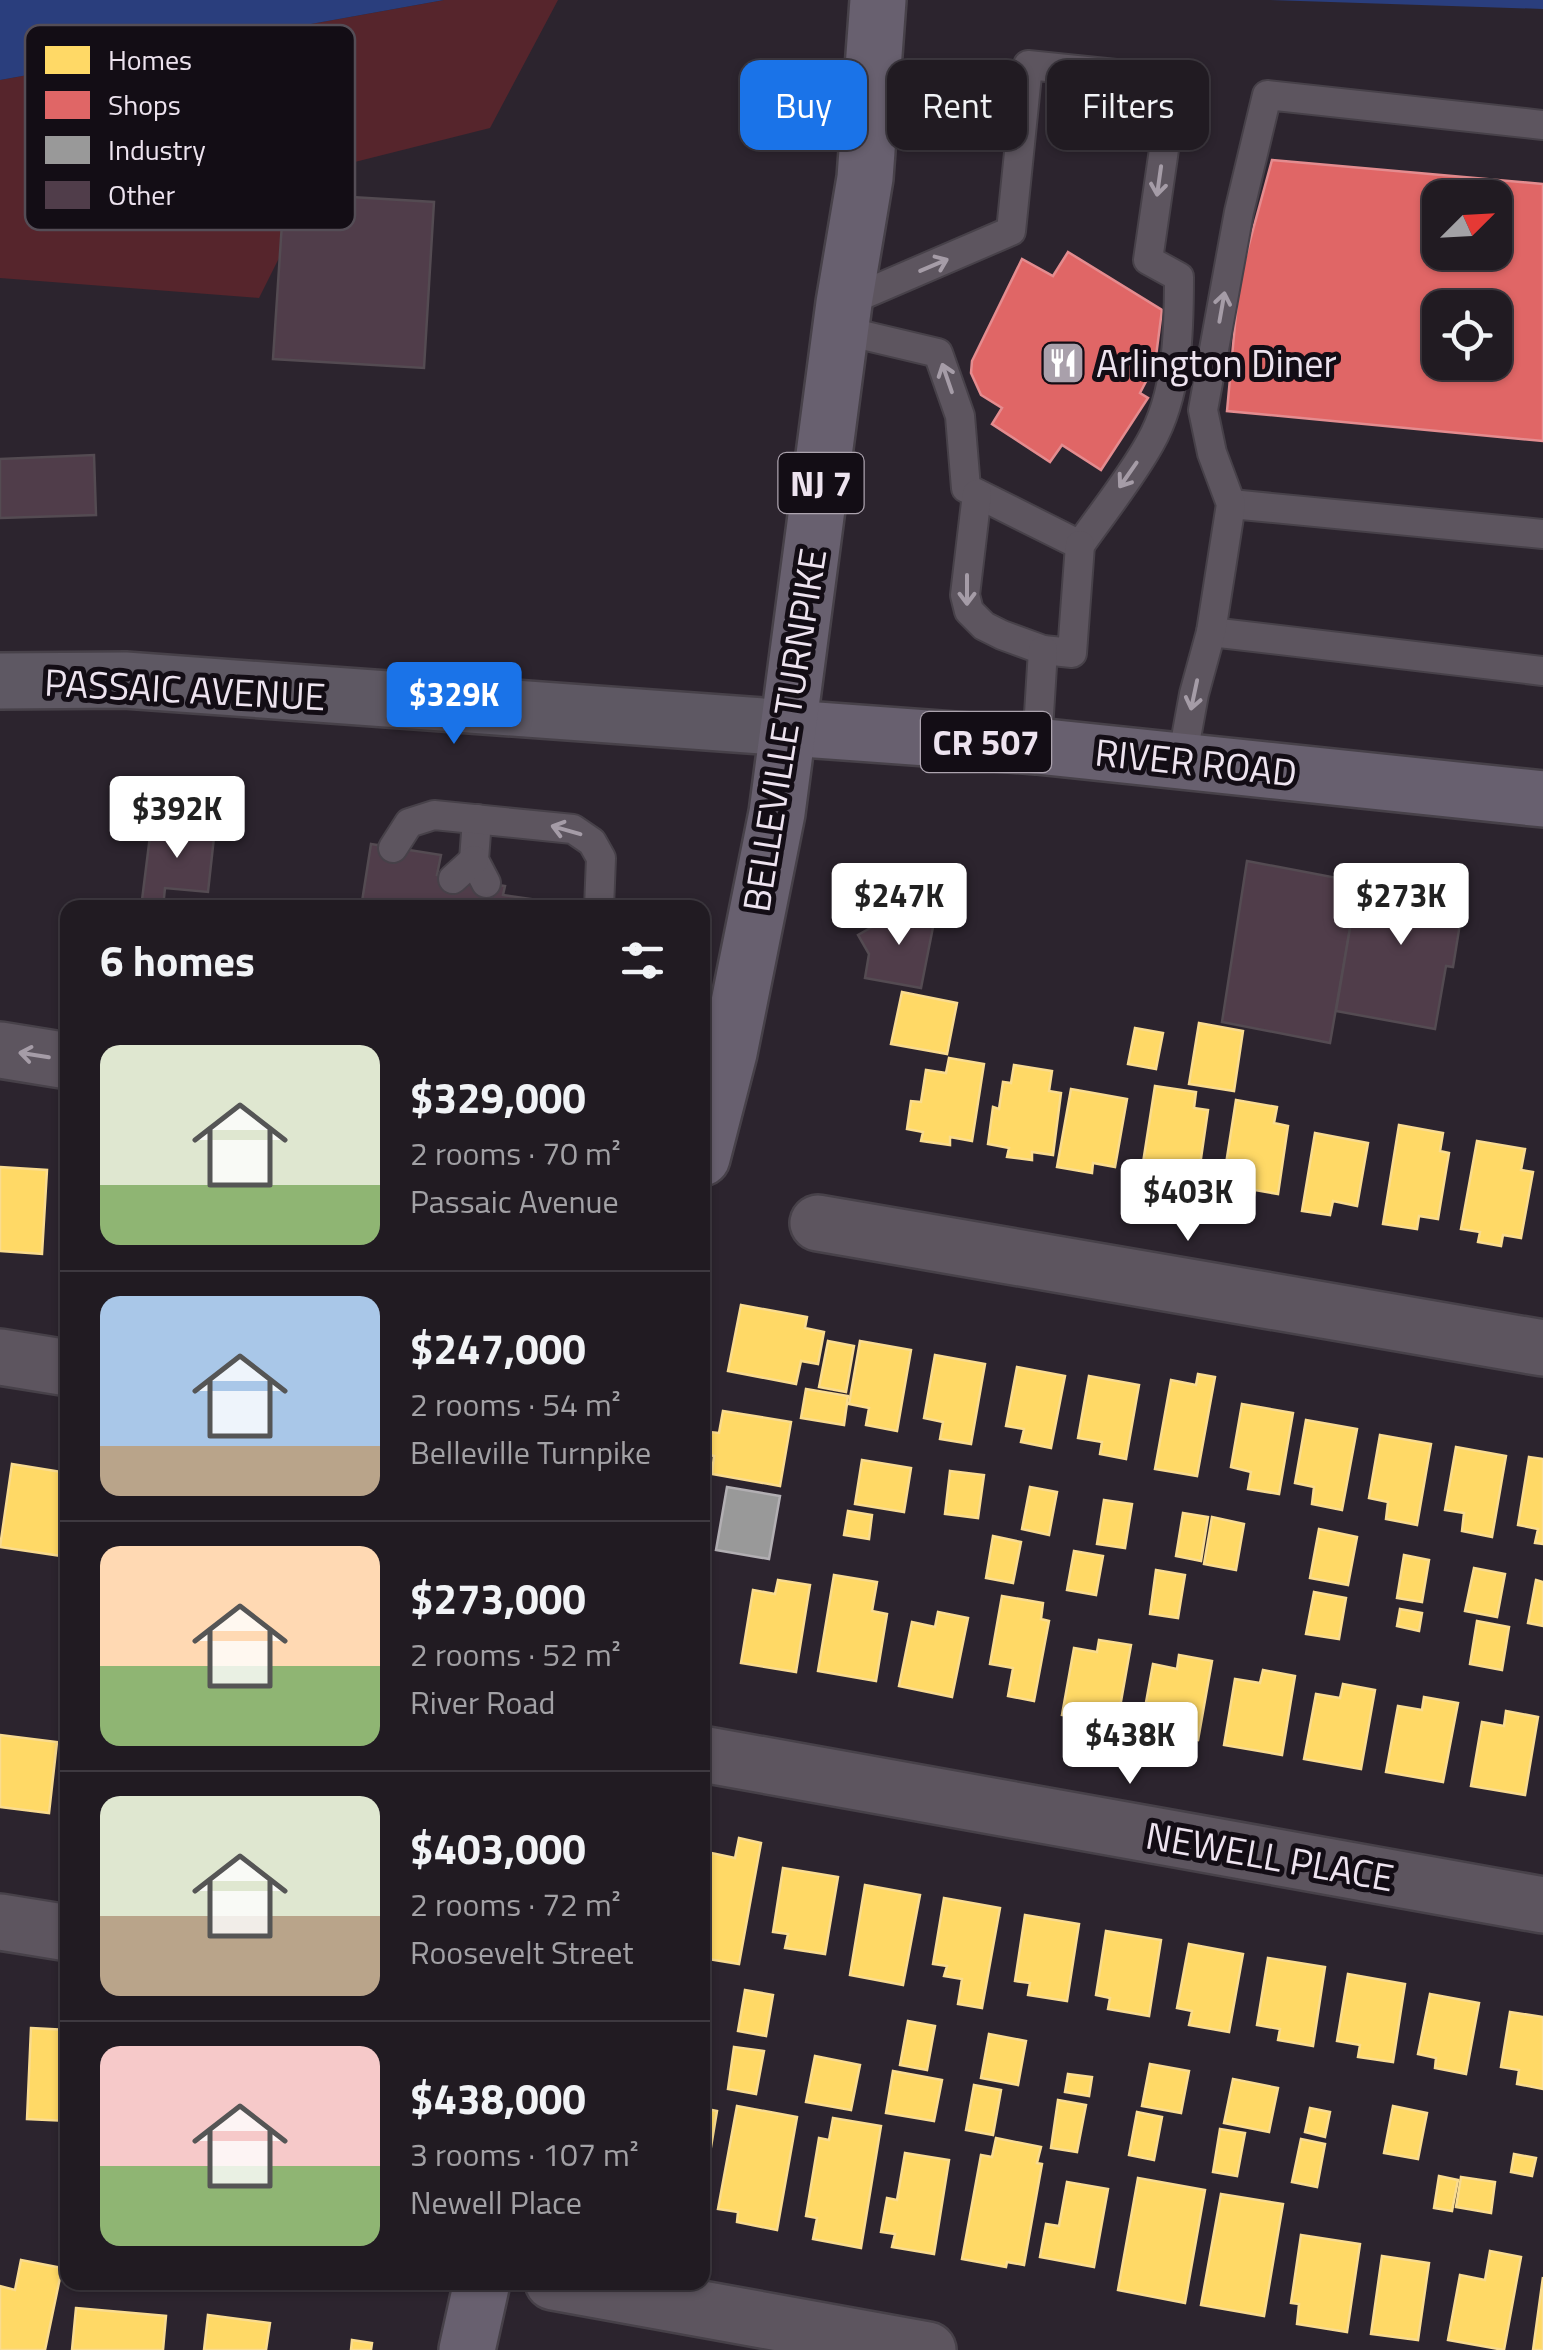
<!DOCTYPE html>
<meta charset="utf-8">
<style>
body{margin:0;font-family:"Titillium Web",sans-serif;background:#29242a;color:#f1f3f6;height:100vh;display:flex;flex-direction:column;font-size:38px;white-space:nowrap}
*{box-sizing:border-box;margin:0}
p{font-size:32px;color:#a2a1a5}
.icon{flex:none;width:55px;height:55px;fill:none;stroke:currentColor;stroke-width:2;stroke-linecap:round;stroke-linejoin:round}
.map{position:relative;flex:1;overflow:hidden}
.side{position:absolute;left:60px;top:900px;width:650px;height:1390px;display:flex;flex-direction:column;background:#211b22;border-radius:20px;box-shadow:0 2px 8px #0004,0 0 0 2px #3e3940}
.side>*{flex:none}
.guide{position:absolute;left:740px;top:60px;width:652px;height:90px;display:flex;gap:20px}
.needle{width:65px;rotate:66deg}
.fabs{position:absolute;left:1422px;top:180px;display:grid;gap:20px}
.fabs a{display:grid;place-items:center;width:90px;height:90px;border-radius:20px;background:#211b22;box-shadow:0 2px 8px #0004,0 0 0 2px #3e3940;font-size:50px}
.price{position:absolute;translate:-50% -85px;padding:0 22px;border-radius:10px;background:#fff;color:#222;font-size:32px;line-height:65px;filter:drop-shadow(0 2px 5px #0008)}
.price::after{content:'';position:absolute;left:50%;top:60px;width:30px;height:22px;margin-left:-15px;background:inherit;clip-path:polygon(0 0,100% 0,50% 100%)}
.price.current{background:#1a73e8;color:#fff}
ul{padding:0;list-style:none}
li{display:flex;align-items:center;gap:30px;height:250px;padding:0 40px}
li+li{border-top:2px solid #3e3940}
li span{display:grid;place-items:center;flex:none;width:280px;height:200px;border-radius:20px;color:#555}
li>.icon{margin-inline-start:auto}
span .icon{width:120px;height:120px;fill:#fffc;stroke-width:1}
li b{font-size:42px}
h2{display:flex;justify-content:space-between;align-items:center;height:120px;padding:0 40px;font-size:42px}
.pill{padding:0 35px;border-radius:20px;background:#211b22;box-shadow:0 2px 8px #0004,0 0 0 2px #3e3940;font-size:35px;line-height:90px}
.pill.current{background:#1a73e8;color:#fff}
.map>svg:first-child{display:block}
.green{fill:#56252c}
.water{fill:#2a3e7d}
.homes{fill:#ffd966;stroke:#fadc8f;stroke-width:2.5}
.shops{fill:#e06666;stroke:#e48c8f;stroke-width:2.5;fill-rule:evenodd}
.industry{fill:#999;stroke:#b2afb3;stroke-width:2.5}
.building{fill:#503d4a;stroke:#544b52;stroke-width:2.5}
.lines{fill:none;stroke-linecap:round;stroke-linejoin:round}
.service-casing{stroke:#474149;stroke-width:32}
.minor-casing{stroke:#474149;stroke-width:60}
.secondary-casing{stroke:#474149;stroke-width:60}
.primary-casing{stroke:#474149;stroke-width:60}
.service{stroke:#5d555f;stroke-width:28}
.minor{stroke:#5d555f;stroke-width:55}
.secondary{stroke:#5e5863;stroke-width:55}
.primary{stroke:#68606f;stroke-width:55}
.oneway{stroke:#a59ca7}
.labels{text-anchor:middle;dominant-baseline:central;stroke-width:10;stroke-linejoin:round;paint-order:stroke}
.shield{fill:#130d15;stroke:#aca3ae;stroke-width:2.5}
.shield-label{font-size:35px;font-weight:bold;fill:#ede3ef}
.poi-label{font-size:38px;fill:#ede3ef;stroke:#130d15;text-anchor:start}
.street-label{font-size:38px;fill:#ede3ef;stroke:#130d15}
.key{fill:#130d15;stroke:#544d56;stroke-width:2.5}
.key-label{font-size:28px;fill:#ede3ef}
</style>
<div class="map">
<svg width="1543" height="2350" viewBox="0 0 1543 2350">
<rect width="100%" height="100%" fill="#2c242e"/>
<path class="green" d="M444 0H558L490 128 323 170 259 298 0 278V80Z"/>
<g class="water">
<path d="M0 0H444L0 80Z"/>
<path d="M1270 0H1543V9Z"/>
</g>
<g class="homes">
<path d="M902 992 957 1003 947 1054 891 1044Z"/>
<path d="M1199 1023 1243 1031 1234 1091 1189 1084Z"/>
<path d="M1135 1028 1163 1033 1156 1069 1128 1064Z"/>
<path d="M949 1058 984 1064 972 1141 950 1137V1145L921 1141 923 1132 907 1129 911 1101 921 1102 926 1070 946 1073Z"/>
<path d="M1014 1065 1052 1071 1049 1091 1061 1093 1053 1155 1032 1152V1160L1007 1157 1009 1148 988 1144 993 1107 999 1109 1003 1082 1011 1083Z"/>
<path d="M1155 1086 1196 1092 1194 1108 1208 1110 1198 1179 1172 1175 1171 1186 1140 1182Z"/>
<path d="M1071 1089 1127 1099 1115 1167 1093 1163 1092 1173 1057 1167Z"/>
<path d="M1236 1100 1277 1107 1274 1123 1288 1126 1278 1194 1255 1190 1253 1201 1221 1196Z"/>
<path d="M1399 1125 1443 1133 1440 1151 1449 1153 1438 1219 1419 1216 1417 1229 1383 1224Z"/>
<path d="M1315 1133 1368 1143 1357 1206 1333 1201 1330 1215 1302 1211Z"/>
<path d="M1477 1141 1525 1149 1521 1170 1533 1172 1521 1238 1503 1235 1501 1246 1478 1242 1480 1232 1461 1229Z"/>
<path d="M0 1167 47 1170 42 1254 0 1251Z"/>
<path d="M741 1305 807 1317 805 1328 824 1332 818 1364 801 1361 796 1384 728 1371Z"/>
<path d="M828 1341 854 1346 846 1392 819 1387Z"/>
<path d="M860 1341 911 1350 897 1431 866 1425 869 1408 849 1404Z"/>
<path d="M935 1355 985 1364 971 1444 940 1439 943 1422 924 1418Z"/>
<path d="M1017 1367 1065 1376 1051 1448 1021 1442 1024 1429 1006 1426Z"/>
<path d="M1198 1374 1215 1377 1197 1476 1155 1469 1171 1380 1196 1385Z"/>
<path d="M1089 1376 1139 1385 1126 1459 1100 1454 1102 1442 1078 1438Z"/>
<path d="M806 1389 848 1396 844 1425 801 1418Z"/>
<path d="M1242 1404 1293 1413 1279 1494 1248 1489 1251 1472 1231 1467Z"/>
<path d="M723 1411 791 1422 780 1486 712 1474 714 1456 706 1454 710 1432 719 1433Z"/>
<path d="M1306 1420 1357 1429 1342 1510 1312 1504 1314 1487 1295 1483Z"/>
<path d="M1380 1435 1431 1444 1417 1525 1386 1519 1388 1502 1369 1498Z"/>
<path d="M1456 1447 1506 1456 1492 1537 1462 1531 1464 1513 1445 1510Z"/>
<path d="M1529 1457 1543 1459V1544L1535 1543 1538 1529 1518 1525Z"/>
<path d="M862 1460 911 1468 904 1512 855 1504Z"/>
<path d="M12 1464 68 1473V1557L0 1547Z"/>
<path d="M950 1471 984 1475 978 1518 945 1514Z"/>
<path d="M1030 1487 1057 1492 1049 1535 1022 1529Z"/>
<path d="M1104 1500 1132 1504 1125 1548 1097 1544Z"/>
<path d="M848 1511 872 1515 869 1539 844 1535Z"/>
<path d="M1183 1513 1208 1517 1201 1561 1176 1556Z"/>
<path d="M1212 1517 1244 1524 1236 1570 1204 1564Z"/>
<path d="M1319 1529 1357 1537 1348 1585 1310 1578Z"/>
<path d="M993 1536 1021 1542 1013 1583 986 1578Z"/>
<path d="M1074 1551 1103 1556 1096 1595 1067 1590Z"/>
<path d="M1404 1555 1429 1560 1422 1602 1397 1598Z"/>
<path d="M1474 1568 1505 1574 1497 1617 1465 1611Z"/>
<path d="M1156 1570 1185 1575 1178 1618 1150 1614Z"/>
<path d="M834 1575 877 1582 872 1611 887 1614 876 1681 818 1671Z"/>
<path d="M778 1580 810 1585 796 1672 741 1663 753 1590 775 1594Z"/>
<path d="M1536 1580 1543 1582V1626L1528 1623Z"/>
<path d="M1314 1592 1346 1598 1339 1639 1306 1634Z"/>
<path d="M1002 1596 1043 1603 1041 1619 1049 1621 1034 1701 1008 1696 1013 1668 990 1664Z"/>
<path d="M1400 1609 1422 1613 1419 1631 1397 1626Z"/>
<path d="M938 1612 968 1618 952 1697 899 1686 912 1622 935 1627Z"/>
<path d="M1477 1621 1509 1627 1502 1670 1470 1664Z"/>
<path d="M1099 1640 1131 1645 1117 1724 1062 1715 1074 1648 1097 1652Z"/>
<path d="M1179 1655 1212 1661 1198 1740 1141 1730 1153 1664 1177 1669Z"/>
<path d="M1263 1670 1295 1676 1282 1755 1224 1745 1235 1679 1260 1683Z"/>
<path d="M1343 1684 1375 1690 1361 1769 1304 1759 1316 1694 1340 1698Z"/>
<path d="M1424 1697 1458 1703 1443 1782 1386 1772 1398 1706 1422 1710Z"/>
<path d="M1506 1711 1538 1717 1525 1795 1471 1786 1482 1722 1504 1726Z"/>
<path d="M0 1735 57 1742 49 1813 0 1807Z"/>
<path d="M739 1838 761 1843 739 1964 702 1958 708 1922 702 1921V1851L735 1858Z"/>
<path d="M783 1868 838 1877 825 1954 785 1948 788 1934 773 1932Z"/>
<path d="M865 1885 920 1895 903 1985 850 1975Z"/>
<path d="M944 1898 1000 1908 982 2008 958 2004 962 1979 944 1976 947 1966 933 1964Z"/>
<path d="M1025 1915 1079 1924 1067 2001 1028 1995 1030 1983 1015 1981Z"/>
<path d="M1106 1931 1161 1940 1149 2016 1108 2009 1110 1998 1096 1995Z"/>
<path d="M1189 1944 1243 1954 1229 2032 1189 2025 1192 2011 1177 2008Z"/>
<path d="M1268 1958 1325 1967 1313 2046 1278 2040 1280 2029 1257 2025Z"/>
<path d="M1348 1974 1405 1984 1393 2062 1358 2057 1360 2045 1337 2041Z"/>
<path d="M745 1990 773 1995 766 2036 738 2031Z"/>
<path d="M1430 1994 1479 2003 1466 2074 1435 2068 1436 2058 1418 2054Z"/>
<path d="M1510 2012 1543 2017V2089L1517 2084 1519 2070 1501 2067Z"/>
<path d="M908 2021 935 2026 927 2070 900 2065Z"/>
<path d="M31 2028 68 2030V2121L27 2119Z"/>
<path d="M989 2034 1026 2041 1018 2085 981 2078Z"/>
<path d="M734 2047 764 2051 756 2094 728 2089Z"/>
<path d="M815 2056 860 2065 851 2110 806 2102Z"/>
<path d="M1150 2064 1189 2071 1181 2113 1142 2106Z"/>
<path d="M893 2071 942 2080 934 2121 886 2113Z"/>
<path d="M1068 2074 1092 2077 1089 2096 1065 2092Z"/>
<path d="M1233 2079 1278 2088 1269 2132 1224 2123Z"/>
<path d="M974 2085 1001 2090 993 2135 966 2130Z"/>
<path d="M1058 2100 1086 2105 1077 2152 1051 2148Z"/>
<path d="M737 2106 797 2117 777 2230 737 2222 738 2212 718 2209Z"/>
<path d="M1393 2106 1427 2113 1418 2159 1384 2153Z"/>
<path d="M702 2108 717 2111 702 2201Z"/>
<path d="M1310 2108 1330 2112 1325 2137 1305 2132Z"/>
<path d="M1137 2112 1162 2117 1154 2160 1129 2155Z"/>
<path d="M833 2118 881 2126 861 2248 813 2239 817 2218 806 2216 819 2138 829 2140Z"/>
<path d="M1220 2129 1245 2133 1237 2176 1213 2172Z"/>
<path d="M996 2138 1041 2147 1037 2163 1042 2164 1024 2265 1007 2262 1006 2267 962 2259 981 2155 992 2157Z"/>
<path d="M1301 2139 1325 2144 1317 2187 1292 2182Z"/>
<path d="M905 2153 949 2160 934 2254 892 2247 895 2234 881 2232 887 2198 897 2200Z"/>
<path d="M1514 2154 1536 2158 1532 2176 1511 2172Z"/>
<path d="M1439 2176 1458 2180 1452 2211 1434 2208Z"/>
<path d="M1461 2177 1495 2182 1491 2213 1456 2207Z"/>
<path d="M1138 2178 1205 2190 1185 2303 1118 2290Z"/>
<path d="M1067 2182 1108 2189 1094 2267 1040 2257 1046 2224 1059 2226Z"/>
<path d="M1221 2194 1283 2204 1264 2316 1201 2305Z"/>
<path d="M1301 2235 1360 2244 1347 2332 1297 2324 1299 2304 1291 2303Z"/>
<path d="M1490 2251 1521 2257 1504 2350 1448 2340 1460 2275 1485 2280Z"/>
<path d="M1382 2256 1429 2263 1418 2340 1371 2334Z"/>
<path d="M21 2260 62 2268 45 2350H0V2286L15 2290Z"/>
<path d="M1543 2277V2350H1533Z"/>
<path d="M76 2308 166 2316 163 2350H72Z"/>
<path d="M208 2315 270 2323 266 2350H204Z"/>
<path d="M352 2340 372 2343 371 2350H351Z"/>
</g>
<g class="shops">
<path d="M1272 160 1543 184V441L1227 411 1239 281ZM1440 198H1495V252H1440ZM1440 308H1495V362H1440Z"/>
<path d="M1068 252 1162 310 1155 364 1140 393 1148 398 1101 470 1062 445 1050 462 992 424 1002 408 981 395 971 373 972 361 1022 259 1053 276Z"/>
</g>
<path class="industry" d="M727 1487 780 1496 769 1559 716 1550Z"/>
<g class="building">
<path d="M284 193 434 202 424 368 273 359Z"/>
<path d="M94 455 96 515 0 518V459Z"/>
<path d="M152 820 215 828 208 892 165 888 163 908H141Z"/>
<path d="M371 844 441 855 437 875 505 886 503 895 545 901 544 908H361Z"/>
<path d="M1247 861 1358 882 1330 1043 1222 1022Z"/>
<path d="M1359 875 1467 880 1453 967 1446 966 1435 1029 1336 1011Z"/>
<path d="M904 909 935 917 921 988 865 978 869 954 858 935Z"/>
</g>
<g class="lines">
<defs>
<g id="service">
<path d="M841 330 938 353 960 416 966 488 1080 545C1103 512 1130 479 1150 443 1178 394 1179 332 1179 277L1148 260 1174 80 1028 65 1011 231 844 303"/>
<path d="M977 494 965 595 969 611 984 626 1002 635 1043 650 1072 653 1080 545"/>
<path d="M1231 504 1543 534"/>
<path d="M1211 632 1543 671"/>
<path d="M1037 746 1043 650"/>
<path d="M1182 760 1194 694 1211 632 1231 504 1212 453 1203 410 1239 212 1267 95 1543 125"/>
<path d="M477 819 474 860 486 883"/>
<path d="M393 848 409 823 434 815 573 829 592 842 601 858 599 908"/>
<path d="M453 879 474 860"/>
</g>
<g id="minor">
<path d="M0 1050 68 1061"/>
<path d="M818 1223 1543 1348"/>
<path d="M0 1357 68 1368"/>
<path d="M702 1754 1543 1905"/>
<path d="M0 1922 68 1933"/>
<path d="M553 2282 928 2350"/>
</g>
<path id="secondary" d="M0 681 125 680 789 728"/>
<g id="primary">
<path d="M789 728 1037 746 1543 799"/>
<path d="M702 1158 729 1053 777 813 844 303 865 178 878 0"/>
<path d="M467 2350 482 2282"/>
</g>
</defs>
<use href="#service" class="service-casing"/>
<use href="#minor" class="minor-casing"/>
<use href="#secondary" class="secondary-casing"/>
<use href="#primary" class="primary-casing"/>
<use href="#service" class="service"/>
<use href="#minor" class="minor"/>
<use href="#secondary" class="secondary"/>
<use href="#primary" class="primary"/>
</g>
<defs><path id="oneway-shaft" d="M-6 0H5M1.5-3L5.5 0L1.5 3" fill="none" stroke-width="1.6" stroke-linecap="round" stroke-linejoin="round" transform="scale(2.5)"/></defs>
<g class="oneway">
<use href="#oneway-shaft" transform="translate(1159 181) rotate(98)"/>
<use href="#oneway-shaft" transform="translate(934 265) rotate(-23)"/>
<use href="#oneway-shaft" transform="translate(1222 307) rotate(-80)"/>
<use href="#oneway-shaft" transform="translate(947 378) rotate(-109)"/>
<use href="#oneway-shaft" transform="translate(1128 475) rotate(125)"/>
<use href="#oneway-shaft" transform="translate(967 590) rotate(90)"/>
<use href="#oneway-shaft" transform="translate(1194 695) rotate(102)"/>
<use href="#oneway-shaft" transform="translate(566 830) rotate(-164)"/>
<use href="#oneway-shaft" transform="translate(34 1055) rotate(-171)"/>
</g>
<defs>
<symbol id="restaurant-square" viewBox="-11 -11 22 22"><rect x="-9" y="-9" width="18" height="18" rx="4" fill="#a9a0ab" stroke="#130d15"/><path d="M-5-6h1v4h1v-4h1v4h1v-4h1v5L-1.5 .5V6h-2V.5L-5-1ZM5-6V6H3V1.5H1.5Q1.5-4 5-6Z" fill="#fff"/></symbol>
</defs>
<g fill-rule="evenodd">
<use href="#restaurant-square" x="1038" y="338" width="50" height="50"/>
</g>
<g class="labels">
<g class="shield">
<rect x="778.5" y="453" width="85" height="60" rx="8"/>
<rect x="921" y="712" width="130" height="60" rx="8"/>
</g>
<g class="shield-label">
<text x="821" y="483">NJ 7</text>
<text x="986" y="742">CR 507</text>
</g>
<g class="poi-label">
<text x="1096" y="363">Arlington Diner</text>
</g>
<g class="street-label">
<text transform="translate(185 689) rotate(3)">PASSAIC AVENUE</text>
<text transform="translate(784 730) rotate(-81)">BELLEVILLE TURNPIKE</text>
<text transform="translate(1196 762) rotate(6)">RIVER ROAD</text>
<text transform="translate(1270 1856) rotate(10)">NEWELL PLACE</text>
</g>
</g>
<rect x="25" y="25" width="330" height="205" rx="15" class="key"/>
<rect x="45" y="46" width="45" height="28" fill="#ffd966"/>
<rect x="45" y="91" width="45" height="28" fill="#e06666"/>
<rect x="45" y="136" width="45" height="28" fill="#999"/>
<rect x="45" y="181" width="45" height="28" fill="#503d4a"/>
<g class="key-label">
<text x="108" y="70">Homes</text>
<text x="108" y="115">Shops</text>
<text x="108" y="160">Industry</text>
<text x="108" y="205">Other</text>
</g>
</svg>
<div class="fabs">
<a><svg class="needle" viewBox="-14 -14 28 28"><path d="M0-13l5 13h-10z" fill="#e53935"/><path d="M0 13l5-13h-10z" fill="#a2a1a5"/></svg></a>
<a><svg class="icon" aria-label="locate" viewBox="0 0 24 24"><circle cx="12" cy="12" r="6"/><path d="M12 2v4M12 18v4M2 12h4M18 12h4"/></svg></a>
</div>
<b class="price current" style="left:454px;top:747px">$329K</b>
<b class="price" style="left:177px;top:861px">$392K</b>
<b class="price" style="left:899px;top:948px">$247K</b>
<b class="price" style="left:1401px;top:948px">$273K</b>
<b class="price" style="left:1188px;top:1244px">$403K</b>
<b class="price" style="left:1130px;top:1787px">$438K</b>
<div class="guide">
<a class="pill current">Buy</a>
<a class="pill">Rent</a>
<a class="pill">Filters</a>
</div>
<section class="side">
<h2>6 homes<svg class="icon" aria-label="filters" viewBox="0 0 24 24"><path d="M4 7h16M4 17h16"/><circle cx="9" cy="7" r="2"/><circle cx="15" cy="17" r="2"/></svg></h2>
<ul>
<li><span style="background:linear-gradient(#dfe7d0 70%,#8fb573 0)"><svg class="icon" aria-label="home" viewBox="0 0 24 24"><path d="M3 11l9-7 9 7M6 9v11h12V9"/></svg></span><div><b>$329,000</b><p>2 rooms · 70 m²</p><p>Passaic Avenue</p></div></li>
<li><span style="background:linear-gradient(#a9c7e8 75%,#b9a48a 0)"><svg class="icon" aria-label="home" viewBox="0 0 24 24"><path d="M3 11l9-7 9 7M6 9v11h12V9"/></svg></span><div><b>$247,000</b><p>2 rooms · 54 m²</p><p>Belleville Turnpike</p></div></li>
<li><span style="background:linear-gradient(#ffd9b3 60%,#8fb573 0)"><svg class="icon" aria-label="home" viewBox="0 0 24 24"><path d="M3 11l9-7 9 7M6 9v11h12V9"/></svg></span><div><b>$273,000</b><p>2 rooms · 52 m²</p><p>River Road</p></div></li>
<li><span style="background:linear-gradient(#dfe7d0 60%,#b9a48a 0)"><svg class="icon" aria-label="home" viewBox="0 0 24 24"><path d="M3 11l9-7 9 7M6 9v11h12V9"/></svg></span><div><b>$403,000</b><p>2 rooms · 72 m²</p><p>Roosevelt Street</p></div></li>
<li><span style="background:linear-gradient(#f6c9c9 60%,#8fb573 0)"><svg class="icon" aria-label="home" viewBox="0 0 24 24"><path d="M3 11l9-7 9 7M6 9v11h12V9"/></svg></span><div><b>$438,000</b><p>3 rooms · 107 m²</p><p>Newell Place</p></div></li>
</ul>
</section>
</div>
